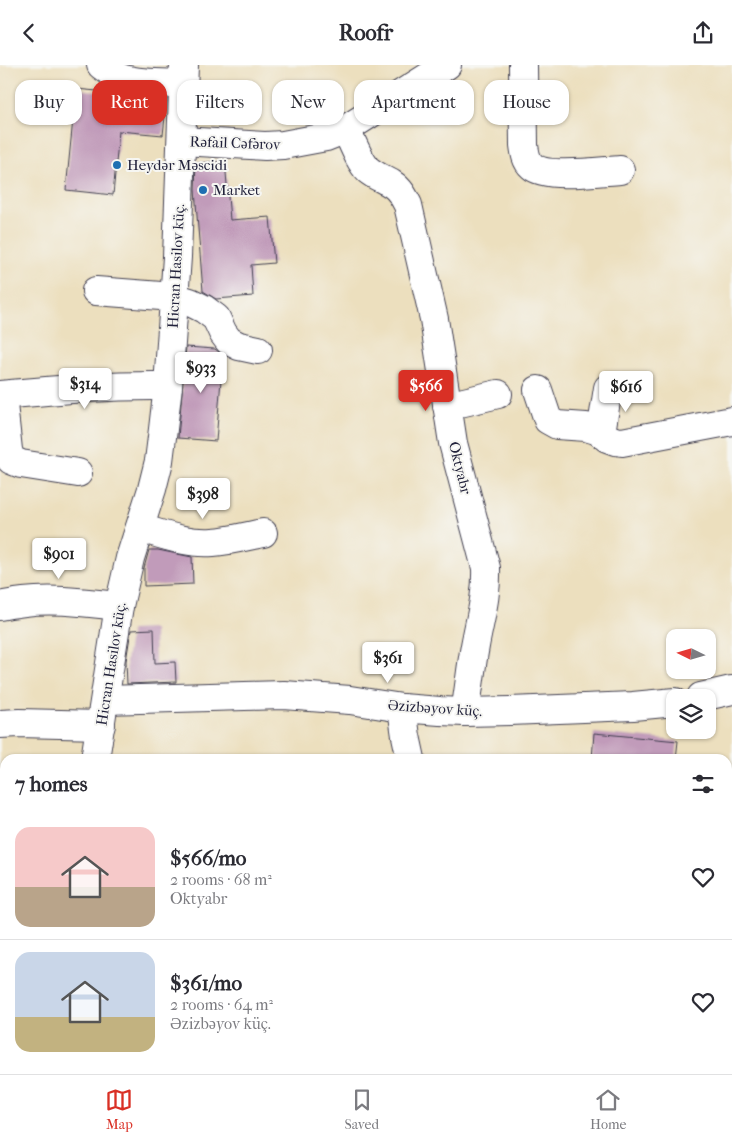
<!DOCTYPE html>
<meta charset="utf-8">
<style>
body{margin:0;font-family:"IM FELL French Canon",serif;background:#f7f7f7;color:#2b2b33;height:100vh;display:flex;flex-direction:column;font-size:19px;white-space:nowrap}
*{box-sizing:border-box;margin:0}
p{font-size:16px;color:#7c7c81}
.icon{flex:none;width:28px;height:28px;fill:none;stroke:currentColor;stroke-width:2;stroke-linecap:round;stroke-linejoin:round}
.map{position:relative;flex:1;overflow:hidden}
.drawer{position:absolute;left:0px;top:689px;width:732px;height:321px;display:flex;flex-direction:column;background:#fff;border-radius:15px 15px 0 0;box-shadow:0 1px 4px #0004}
.drawer>*{flex:none}
.hud{position:absolute;left:15px;top:15px;width:702px;height:45px;display:flex;gap:10px}
.needle{width:32px;rotate:275deg}
.buttons{position:absolute;left:666px;top:564px;display:grid;gap:10px}
.buttons a{display:grid;place-items:center;width:50px;height:50px;border-radius:10px;background:#fff;box-shadow:0 1px 4px #0004;font-size:25px}
.price{position:absolute;translate:-50% -42px;padding:0 11px;border-radius:5px;background:#fff;color:#222;font-size:16px;line-height:32px;filter:drop-shadow(0 1px 2px #0008)}
.price::after{content:'';position:absolute;left:50%;top:30px;width:15px;height:11px;margin-left:-8px;background:inherit;clip-path:polygon(0 0,100% 0,50% 100%)}
.price.on{background:#d93025;color:#fff}
ul{padding:0;list-style:none}
li{display:flex;align-items:center;gap:15px;height:125px;padding:0 15px}
li+li{border-top:1px solid #e1e1e2}
li span{display:grid;place-items:center;flex:none;width:140px;height:100px;border-radius:15px;color:#555}
li>.icon{margin-inline-start:auto}
span .icon{width:60px;height:60px;fill:#fffc;stroke-width:1}
li b{font-size:21px}
h2{display:flex;justify-content:space-between;align-items:center;height:60px;padding:0 15px;font-size:21px}
.chip{padding:0 18px;border-radius:15px;background:#fff;box-shadow:0 1px 4px #0004;font-size:18px;line-height:45px}
.chip.on{background:#d93025;color:#fff}
header{display:flex;justify-content:space-between;align-items:center;height:65px;padding:0 15px;background:#fff;font-size:22px;font-weight:800}
.tab-bar{display:flex;justify-content:space-around;align-items:center;height:70px;border-top:1px solid #e1e1e2;background:#fff;font-size:14px;color:#7c7c81}
.tab-bar a{display:grid;justify-items:center;gap:2px}
.tab-bar .on{color:#d93025}
.map>svg:first-child{display:block}
.building{fill:#c19bba}
.lines{fill:none;stroke-linecap:round;stroke-linejoin:round}
.minor-casing{stroke:#403e4f;stroke-width:30}
.minor{stroke:#fff;stroke-width:28}
.poi-dot{fill:#1f6fb2;stroke:#f6f6f2;stroke-width:2}
.labels{text-anchor:middle;dominant-baseline:central;stroke-width:4;stroke-linejoin:round;paint-order:stroke}
.street-label{font-size:15px;fill:#22223b;stroke:#f6f6f2}
.poi-label{font-size:15px;fill:#22223b;stroke:#f6f6f2;text-anchor:start}
</style>
<header><svg class="icon" aria-label="back" viewBox="0 0 24 24"><path d="M15 5l-7 7 7 7"/></svg>Roofr<svg class="icon" aria-label="share" viewBox="0 0 24 24"><path d="M12 15V3M7 8l5-5 5 5M5 13v7h14v-7"/></svg></header>
<div class="map">
<svg width="732" height="1009" viewBox="0 0 732 1009">
<rect width="100%" height="100%" fill="#f6f6f2"/>
<filter id="ink" filterUnits="userSpaceOnUse"><feTurbulence type="fractalNoise" baseFrequency=".02" numOctaves="2"/><feDisplacementMap in="SourceGraphic" scale="10" xChannelSelector="R" yChannelSelector="G"/><feConvolveMatrix kernelMatrix="1 2 1 2 8 2 1 2 1" color-interpolation-filters="sRGB"/></filter>
<filter id="wash" filterUnits="userSpaceOnUse"><feTurbulence type="fractalNoise" baseFrequency=".0096" numOctaves="4" result="noise"/><feDisplacementMap in="SourceGraphic" scale="20" xChannelSelector="R" yChannelSelector="G"/><feGaussianBlur stdDeviation="1.12" result="paint"/><feColorMatrix in="noise" values="0 0 0 0 0 0 0 0 0 0 0 0 0 0 0 0 0 1.4 0 .05"/><feComposite in="paint" operator="in"/></filter>
<g filter="url(#wash)">
<rect width="100%" height="100%" fill="#ecdfbe"/>
<g id="blocks">
<g class="building">
<path d="M76 24 118 28 137 32 167 34 163 70 119 66 113 130 66 125Z"/>
<path d="M225 96 230 155 270 152 274 198 251 200 253 231 216 234 203 226 195 125 196 98Z"/>
<path d="M186 282 215 284 223 290 216 376 178 373Z"/>
<path d="M149 485H158L192 492 193 519 144 521V503Z"/>
<path d="M154 564 155 598 175 597 176 617 127 619 126 596 131 565Z"/>
<path d="M594 668 678 676 676 694H592Z"/>
</g>
</g>
</g>
<g filter="url(#ink)">
<use href="#blocks" fill-opacity="0" stroke="#403e4f" stroke-width="1"/>
<g class="lines">
<defs>
<g id="minor">
<path d="M101 0C108 5 116 12 124 14 143 19 164 18 184 19"/>
<path d="M523 0 524 80C525 88 526 96 532 101 546 114 601 106 620 105"/>
<path d="M346 64C352 76 359 96 368 105 375 111 384 114 392 119 400 124 404 132 408 140L434 254 453 378 486 503C487 532 480 553 475 581 471 602 469 625 465 647"/>
<path d="M182 76 265 81 283 80 326 72 346 64 447 0"/>
<path d="M96 226 174 232 190 237 204 244 216 253 223 268 229 276 239 281 258 285"/>
<path d="M538 325 548 355 557 360 586 362 596 365 601 368 607 373 615 376 622 377 732 356"/>
<path d="M0 330C56 325 112 320 168 321"/>
<path d="M2 330 8 385 11 395 21 399 78 408"/>
<path d="M447 341 498 329"/>
<path d="M601 368 608 323"/>
<path d="M140 463C164 470 188 479 213 477 230 476 247 471 263 468"/>
<path d="M0 541C8 539 16 538 24 537 55 533 88 538 119 541"/>
<path d="M701 632 732 625"/>
<path d="M105 635 284 630 350 635 402 643 440 646 465 647 510 646 633 641 675 637"/>
<path d="M402 643 406 671 411 694"/>
<path d="M0 659 19 658 101 660"/>
<path d="M95 694 119 541 130 493 152 424 159 396 163 364 168 321 177 192 184 0"/>
<path d="M0 871 5 867"/>
<path d="M634 1005 638 1009"/>
</g>
</defs>
<use href="#minor" class="minor-casing"/>
<use href="#minor" class="minor"/>
</g>
</g>
<g class="poi-dot">
<circle cx="117" cy="100" r="5"/>
<circle cx="203" cy="125" r="5"/>
</g>
<g class="labels">
<g class="street-label">
<text transform="translate(235 78) rotate(2)">Rəfail Cəfərov</text>
<text transform="translate(176 201) rotate(-87)">Hicran Hasilov küç.</text>
<text transform="translate(460 403) rotate(76)">Oktyabr</text>
<text transform="translate(111 599) rotate(-81)">Hicran Hasilov küç.</text>
<text transform="translate(435 643) rotate(4)">Əzizbəyov küç.</text>
</g>
<g class="poi-label">
<text x="127" y="100">Heydər Məscidi</text>
<text x="213" y="125">Market</text>
</g>
</g>
</svg>
<div class="buttons">
<a><svg class="needle" viewBox="-14 -14 28 28"><path d="M0-13l5 13h-10z" fill="#e53935"/><path d="M0 13l5-13h-10z" fill="#7c7c81"/></svg></a>
<a><svg class="icon" aria-label="layers" viewBox="0 0 24 24"><path d="M12 4l9 5-9 5-9-5zM3 14l9 5 9-5"/></svg></a>
</div>
<b class="price" style="left:201px;top:329px">$933</b>
<b class="price" style="left:85px;top:345px">$314</b>
<b class="price on" style="left:426px;top:347px">$566</b>
<b class="price" style="left:626px;top:348px">$616</b>
<b class="price" style="left:203px;top:455px">$398</b>
<b class="price" style="left:59px;top:515px">$901</b>
<b class="price" style="left:388px;top:619px">$361</b>
<div class="hud">
<a class="chip">Buy</a>
<a class="chip on">Rent</a>
<a class="chip">Filters</a>
<a class="chip">New</a>
<a class="chip">Apartment</a>
<a class="chip">House</a>
</div>
<section class="drawer">
<h2>7 homes<svg class="icon" aria-label="filters" viewBox="0 0 24 24"><path d="M4 7h16M4 17h16"/><circle cx="9" cy="7" r="2"/><circle cx="15" cy="17" r="2"/></svg></h2>
<ul>
<li><span style="background:linear-gradient(#f6c9c9 60%,#b9a48a 0)"><svg class="icon" aria-label="home" viewBox="0 0 24 24"><path d="M3 11l9-7 9 7M6 9v11h12V9"/></svg></span><div><b>$566/mo</b><p>2 rooms · 68 m²</p><p>Oktyabr</p></div><svg class="icon" aria-label="heart" viewBox="0 0 24 24"><path d="M12 20l-8-8c-3-5 5-10 8-4 3-6 11-1 8 4z"/></svg></li>
<li><span style="background:linear-gradient(#c9d6e8 65%,#c2b280 0)"><svg class="icon" aria-label="home" viewBox="0 0 24 24"><path d="M3 11l9-7 9 7M6 9v11h12V9"/></svg></span><div><b>$361/mo</b><p>2 rooms · 64 m²</p><p>Əzizbəyov küç.</p></div><svg class="icon" aria-label="heart" viewBox="0 0 24 24"><path d="M12 20l-8-8c-3-5 5-10 8-4 3-6 11-1 8 4z"/></svg></li>
</ul>
</section>
</div>
<nav class="tab-bar">
<a class="on"><svg class="icon" aria-label="map" viewBox="0 0 24 24"><path d="M3 6l6-2 6 2 6-2v14l-6 2-6-2-6 2zM9 4v14M15 6v14"/></svg>Map</a>
<a><svg class="icon" aria-label="saved" viewBox="0 0 24 24"><path d="M7 4h10v16l-5-4-5 4z"/></svg>Saved</a>
<a><svg class="icon" aria-label="home" viewBox="0 0 24 24"><path d="M3 11l9-7 9 7M6 9v11h12V9"/></svg>Home</a>
</nav>
